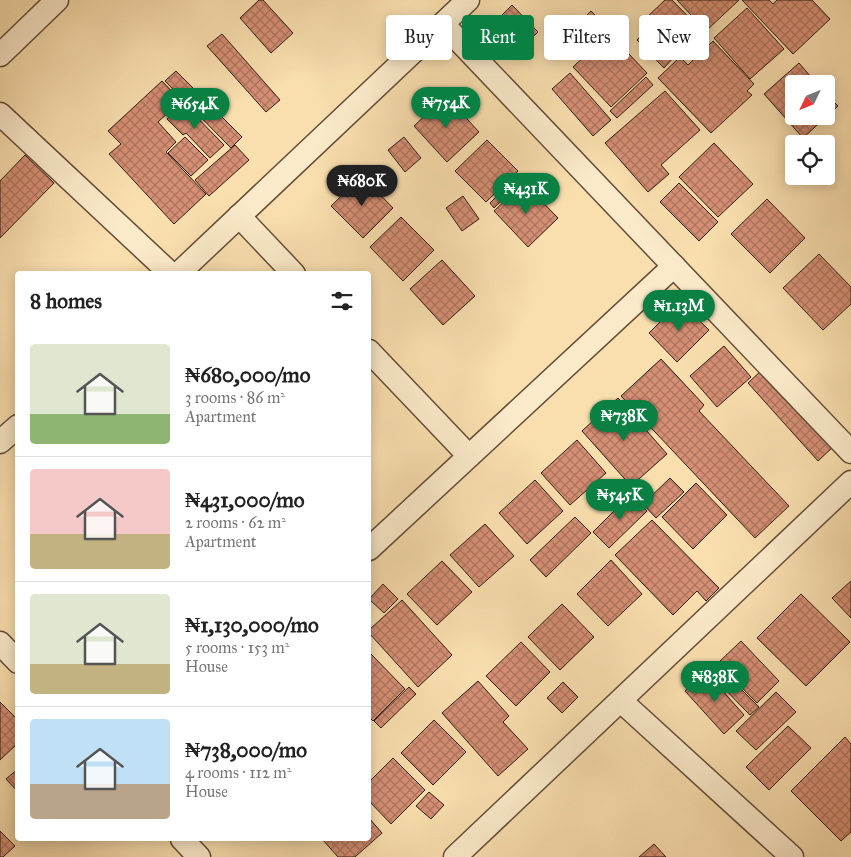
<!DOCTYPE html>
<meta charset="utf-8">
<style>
body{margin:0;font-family:"IM FELL Great Primer",serif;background:#f2f2f2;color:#222;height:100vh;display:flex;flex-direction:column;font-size:19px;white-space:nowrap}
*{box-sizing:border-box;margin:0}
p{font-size:16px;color:#767676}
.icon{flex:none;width:28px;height:28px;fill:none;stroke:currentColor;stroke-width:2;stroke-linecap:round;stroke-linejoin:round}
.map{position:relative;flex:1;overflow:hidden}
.side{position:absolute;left:15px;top:271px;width:356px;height:570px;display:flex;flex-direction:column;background:#fff;border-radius:5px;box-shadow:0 2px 12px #0003}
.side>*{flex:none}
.top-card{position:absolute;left:386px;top:15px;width:389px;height:45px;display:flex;gap:10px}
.needle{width:32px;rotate:227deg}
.tools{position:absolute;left:785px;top:75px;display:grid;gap:10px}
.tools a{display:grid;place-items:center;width:50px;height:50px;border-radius:5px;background:#fff;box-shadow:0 2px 12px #0003;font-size:25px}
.price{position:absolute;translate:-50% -42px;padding:0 11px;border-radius:18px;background:#0b8043;color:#fff;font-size:16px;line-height:32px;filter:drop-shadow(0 1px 2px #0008)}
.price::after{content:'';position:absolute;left:50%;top:30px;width:15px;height:11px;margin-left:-8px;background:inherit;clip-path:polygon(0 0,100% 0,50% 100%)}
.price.selected{background:#222;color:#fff}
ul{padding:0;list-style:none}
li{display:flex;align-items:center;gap:15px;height:125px;padding:0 15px}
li+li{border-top:1px solid #e0e0e0}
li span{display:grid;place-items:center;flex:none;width:140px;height:100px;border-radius:5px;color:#555}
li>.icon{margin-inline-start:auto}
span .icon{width:60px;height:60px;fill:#fffc;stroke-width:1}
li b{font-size:21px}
h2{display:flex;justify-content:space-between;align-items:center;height:60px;padding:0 15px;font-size:21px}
.pill{padding:0 18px;border-radius:5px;background:#fff;box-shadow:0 2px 12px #0003;font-size:18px;line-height:45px}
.pill.selected{background:#0b8043;color:#fff}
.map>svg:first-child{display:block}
.building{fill:url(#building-cross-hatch);stroke:#321d12}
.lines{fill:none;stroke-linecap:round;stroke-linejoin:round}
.minor-casing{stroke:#644d39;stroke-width:25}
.minor{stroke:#fbeaca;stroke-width:22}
</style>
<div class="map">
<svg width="851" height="857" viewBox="0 0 851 857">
<defs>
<pattern id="building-cross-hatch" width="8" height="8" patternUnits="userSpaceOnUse" patternTransform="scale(1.25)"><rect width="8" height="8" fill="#d58f74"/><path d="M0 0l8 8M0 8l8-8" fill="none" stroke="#ad745e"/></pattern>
</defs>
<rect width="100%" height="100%" fill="#f9deae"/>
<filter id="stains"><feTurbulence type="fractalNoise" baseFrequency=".004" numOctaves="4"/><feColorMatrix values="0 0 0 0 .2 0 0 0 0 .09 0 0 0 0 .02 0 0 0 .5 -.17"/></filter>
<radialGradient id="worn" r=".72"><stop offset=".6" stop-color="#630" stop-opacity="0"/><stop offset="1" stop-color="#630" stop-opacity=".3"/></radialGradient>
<g class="building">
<path d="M259 0H263L293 33 271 53 240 18Z"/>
<path d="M665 0H672L708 37 684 59 645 19Z"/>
<path d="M677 0H739L706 31Z"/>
<path d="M742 0H769L773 4 777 0H812L830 19 793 54Z"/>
<path d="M512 5 538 32 511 58 485 32Z"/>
<path d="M747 8 784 49 750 79 714 38Z"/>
<path d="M591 11 608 28 596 40 579 23Z"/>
<path d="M647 29 674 57 664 68 637 40Z"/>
<path d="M609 33 647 73 611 107 573 67Z"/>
<path d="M222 34 280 100 266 112 207 46Z"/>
<path d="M713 41 754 84 747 91 752 95 711 133 658 78 680 57 688 65Z"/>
<path d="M799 63 817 84H794V116H826V94L838 106 803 138 764 94Z"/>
<path d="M176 71 242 137 231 148 165 81Z"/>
<path d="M570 73 611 120 593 136 552 89Z"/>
<path d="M646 77 653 85 617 118 610 111Z"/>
<path d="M162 81 181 101 158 122 176 142 166 152 206 194 174 224 109 154 121 144 108 131Z"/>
<path d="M665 91 700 130 661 165 669 174 648 192 605 143Z"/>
<path d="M446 96 479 132 447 162 414 126Z"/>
<path d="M183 103 224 145 210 158 186 133 183 135 167 119Z"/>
<path d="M185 137 208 160 191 176 168 153Z"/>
<path d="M404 137 421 158 405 172 388 150Z"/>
<path d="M487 140 518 171 486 202 455 171Z"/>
<path d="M714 143 753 184 718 217 679 177Z"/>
<path d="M235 145 249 160 209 196 195 180Z"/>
<path d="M25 155 54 183 0 238V181Z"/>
<path d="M362 176 393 208 363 238 331 206Z"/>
<path d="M515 178 520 183 494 208 490 203Z"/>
<path d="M524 183 558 218 528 247 494 211Z"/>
<path d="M679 183 718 222 699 241 660 202Z"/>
<path d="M463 196 479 219 462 231 446 208Z"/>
<path d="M767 199 805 238 770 273 731 234Z"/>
<path d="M401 217 434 250 403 281 370 247Z"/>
<path d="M819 254 851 287V304L823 330 783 288Z"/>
<path d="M442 260 475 296 443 325 410 289Z"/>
<path d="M680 302 709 330 677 362 649 333Z"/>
<path d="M724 346 751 377 717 407 690 376Z"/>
<path d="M661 359 704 405 699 411 789 506 755 538 621 396Z"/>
<path d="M763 369 833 447 818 461 748 383Z"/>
<path d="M618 398 667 454 631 486 582 431Z"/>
<path d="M577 440 606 473 570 505 541 473Z"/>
<path d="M670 478 684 492 656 518 643 504Z"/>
<path d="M535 480 563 511 527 544 499 513Z"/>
<path d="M696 483 727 515 693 549 662 517Z"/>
<path d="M631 494 647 511 609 548 593 532Z"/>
<path d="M575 517 591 533 546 577 530 560Z"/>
<path d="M652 520 719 588 706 601 697 591 673 615 615 555Z"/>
<path d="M485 524 514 556 479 587 450 555Z"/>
<path d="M611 560 642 594 608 626 577 594Z"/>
<path d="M442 561 472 592 437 625 407 594Z"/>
<path d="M851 581V618L832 598Z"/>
<path d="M383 584 398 599 384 613 369 599Z"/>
<path d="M801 594 850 642 806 686 757 638Z"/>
<path d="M402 600 452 655 418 687 369 633V630Z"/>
<path d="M562 604 594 637 560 670 528 637Z"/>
<path d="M741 641 779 681 757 703 718 663Z"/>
<path d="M521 642 550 672 516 706 486 676Z"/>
<path d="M369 652 405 689 373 721 369 717Z"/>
<path d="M717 665 759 707 750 715 709 673Z"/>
<path d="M706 672 744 715 724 734 685 691Z"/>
<path d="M478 681 509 716 503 722 528 749 498 776 442 713Z"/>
<path d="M563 682 578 697 562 713 547 698Z"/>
<path d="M409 687 416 694 381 728 374 721Z"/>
<path d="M776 692 796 712 756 750 736 731Z"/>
<path d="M0 702 18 720V743L0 760Z"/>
<path d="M434 720 466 752 433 785 401 753Z"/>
<path d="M788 726 811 748 769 790 746 767Z"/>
<path d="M845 737 851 744V832L841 841 791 791Z"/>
<path d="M393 758 425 790 391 824 369 801V782Z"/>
<path d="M18 769V792L6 779Z"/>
<path d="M429 792 444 805 431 819 416 806Z"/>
<path d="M369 818 382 833 355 857H338L322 839H369Z"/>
<path d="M0 831 15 846 3 857H0Z"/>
<path d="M654 844 666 857H639Z"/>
</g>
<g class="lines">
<defs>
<g id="minor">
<path d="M443 24 851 452"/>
<path d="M0 55 57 0"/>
<path d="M0 114 171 274"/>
<path d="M239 216 294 274"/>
<path d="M178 274 468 0"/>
<path d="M369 351 469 456"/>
<path d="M0 442 18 426"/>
<path d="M369 549 674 266"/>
<path d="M0 643 18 662"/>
<path d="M621 701 792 857"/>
<path d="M182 839 199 857"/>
<path d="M455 857 851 482"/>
</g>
</defs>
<use href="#minor" class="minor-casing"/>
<use href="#minor" class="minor"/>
</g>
<rect width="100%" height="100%" filter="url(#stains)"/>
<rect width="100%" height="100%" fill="url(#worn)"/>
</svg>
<div class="tools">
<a><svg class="needle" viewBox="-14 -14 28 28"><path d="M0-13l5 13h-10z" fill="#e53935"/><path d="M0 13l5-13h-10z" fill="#767676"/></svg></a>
<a><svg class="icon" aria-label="locate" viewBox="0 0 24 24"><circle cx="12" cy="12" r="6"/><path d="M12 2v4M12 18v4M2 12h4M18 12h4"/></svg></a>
</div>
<b class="price" style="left:446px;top:129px">₦754K</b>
<b class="price" style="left:195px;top:130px">₦654K</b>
<b class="price selected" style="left:362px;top:207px">₦680K</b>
<b class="price" style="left:526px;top:215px">₦431K</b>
<b class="price" style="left:679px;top:332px">₦1.13M</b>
<b class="price" style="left:624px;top:442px">₦738K</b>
<b class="price" style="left:620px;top:521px">₦545K</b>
<b class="price" style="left:715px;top:703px">₦838K</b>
<div class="top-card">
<a class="pill">Buy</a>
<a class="pill selected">Rent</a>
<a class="pill">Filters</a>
<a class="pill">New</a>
</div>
<section class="side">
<h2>8 homes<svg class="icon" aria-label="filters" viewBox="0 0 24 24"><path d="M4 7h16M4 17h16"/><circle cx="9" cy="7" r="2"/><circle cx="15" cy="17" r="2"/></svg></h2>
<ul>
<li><span style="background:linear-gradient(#dfe7d0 70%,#8fb573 0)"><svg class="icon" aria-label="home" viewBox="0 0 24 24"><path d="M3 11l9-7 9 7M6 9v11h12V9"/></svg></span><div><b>₦680,000/mo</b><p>3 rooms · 86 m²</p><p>Apartment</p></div></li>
<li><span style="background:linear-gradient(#f6c9c9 65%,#c2b280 0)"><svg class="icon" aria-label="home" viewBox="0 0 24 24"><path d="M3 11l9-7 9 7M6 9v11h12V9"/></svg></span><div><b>₦431,000/mo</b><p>2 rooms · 62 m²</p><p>Apartment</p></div></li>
<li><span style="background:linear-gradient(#dfe7d0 70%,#c2b280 0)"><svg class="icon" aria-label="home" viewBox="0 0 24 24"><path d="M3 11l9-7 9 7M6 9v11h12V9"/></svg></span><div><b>₦1,130,000/mo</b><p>5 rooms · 153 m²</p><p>House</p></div></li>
<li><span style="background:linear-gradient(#bfe0f5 65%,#b9a48a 0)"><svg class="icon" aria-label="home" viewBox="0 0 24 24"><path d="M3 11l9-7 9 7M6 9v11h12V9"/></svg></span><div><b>₦738,000/mo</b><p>4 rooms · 112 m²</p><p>House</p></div></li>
</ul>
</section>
</div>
